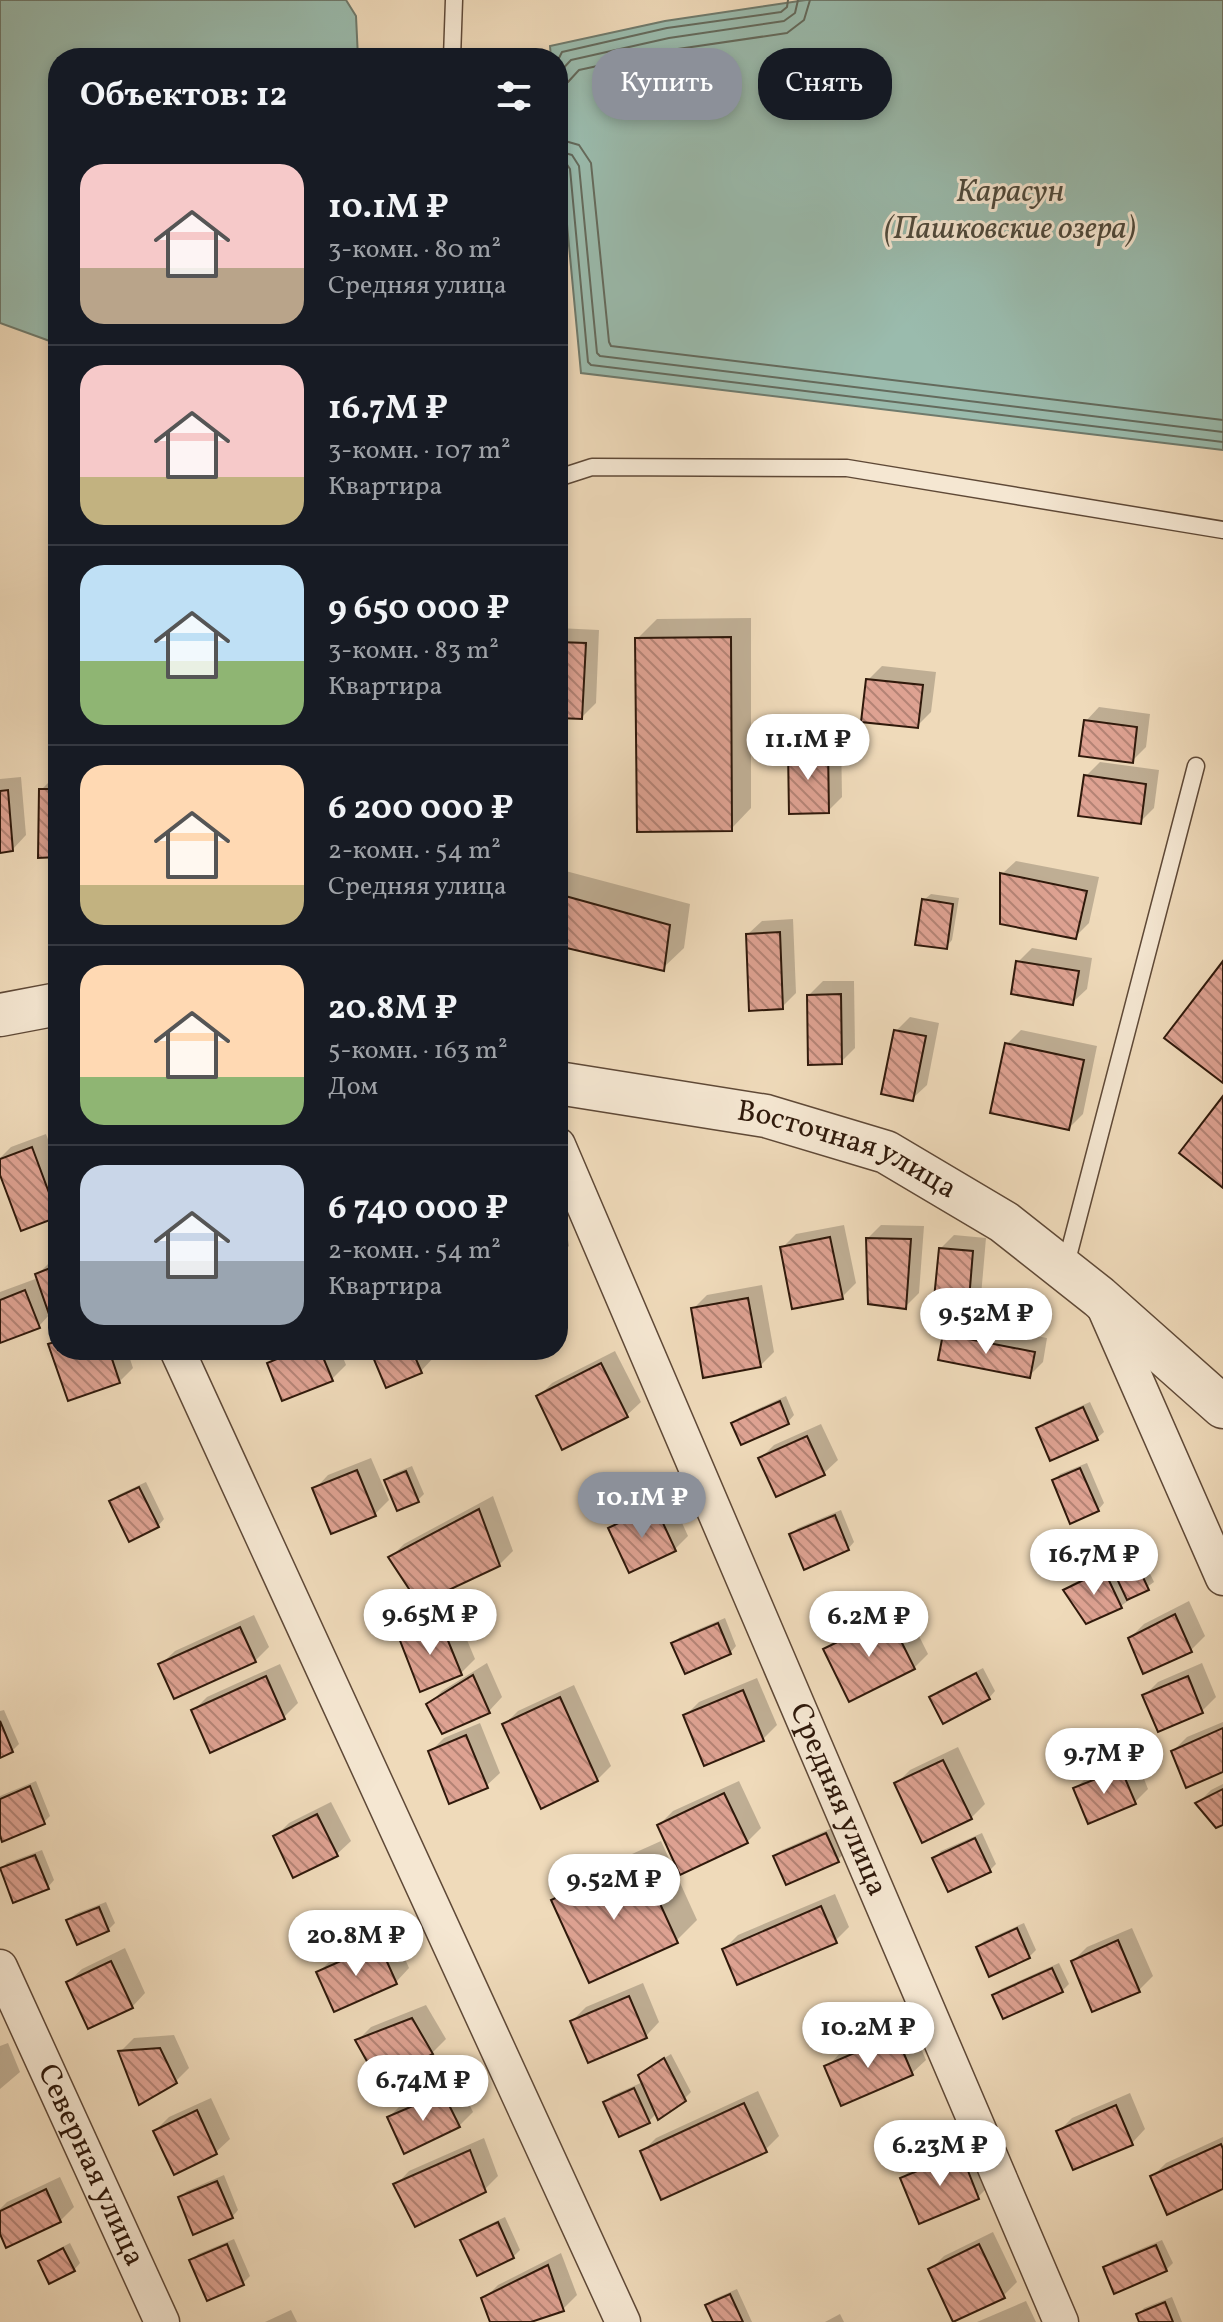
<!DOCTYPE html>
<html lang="ru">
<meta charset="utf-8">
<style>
body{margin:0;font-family:Vollkorn,serif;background:#242831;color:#f1f3f6;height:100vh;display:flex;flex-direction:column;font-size:30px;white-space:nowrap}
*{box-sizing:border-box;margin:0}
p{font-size:26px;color:#9ea1a6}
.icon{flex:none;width:44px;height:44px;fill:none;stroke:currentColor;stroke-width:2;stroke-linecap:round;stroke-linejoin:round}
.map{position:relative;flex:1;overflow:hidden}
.details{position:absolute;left:48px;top:48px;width:520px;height:1312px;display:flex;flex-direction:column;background:#171b24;border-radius:32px;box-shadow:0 4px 12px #0003}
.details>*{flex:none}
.banner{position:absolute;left:592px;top:48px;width:510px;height:72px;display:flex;gap:16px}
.price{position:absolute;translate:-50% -68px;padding:0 18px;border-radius:28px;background:#fff;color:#222;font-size:26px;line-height:52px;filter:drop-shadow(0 2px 4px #0008)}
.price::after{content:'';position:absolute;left:50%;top:48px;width:24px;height:18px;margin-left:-12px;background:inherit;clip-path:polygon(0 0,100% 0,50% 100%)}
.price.current{background:#8c9099;color:#fff}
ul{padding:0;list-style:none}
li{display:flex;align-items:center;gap:24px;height:200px;padding:0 32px}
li+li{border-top:2px solid #363941}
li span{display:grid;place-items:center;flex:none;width:224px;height:160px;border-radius:24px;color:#555}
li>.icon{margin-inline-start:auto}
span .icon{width:96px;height:96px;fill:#fffc;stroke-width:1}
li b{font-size:34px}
h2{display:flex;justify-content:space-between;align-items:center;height:96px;padding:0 32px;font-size:34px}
.tag{padding:0 28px;border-radius:32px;background:#171b24;box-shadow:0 4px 12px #0003;font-size:28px;line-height:72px}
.tag.current{background:#8c9099;color:#fff}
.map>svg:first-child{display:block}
.water{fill:#9abbad;stroke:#6f7a6c;stroke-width:2}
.shadow{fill:#0003}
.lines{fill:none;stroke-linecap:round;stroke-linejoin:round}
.shore{stroke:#646a5c;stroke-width:2}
.building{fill:url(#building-back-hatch);stroke:#2f190b;stroke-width:2}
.service-casing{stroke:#5f4937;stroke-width:19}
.minor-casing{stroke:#5f4937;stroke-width:37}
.tertiary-casing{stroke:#5f4937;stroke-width:45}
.service{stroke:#f5e7d2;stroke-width:16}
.minor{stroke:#f5e7d2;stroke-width:34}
.tertiary{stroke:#f5e7d2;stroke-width:42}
.labels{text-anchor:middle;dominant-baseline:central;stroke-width:6;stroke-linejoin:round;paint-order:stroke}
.street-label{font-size:30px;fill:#2f190b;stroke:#f5e7d2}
.water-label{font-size:32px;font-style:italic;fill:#4f4a3c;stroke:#f5e7d2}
</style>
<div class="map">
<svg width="1223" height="2322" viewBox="0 0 1223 2322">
<defs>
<pattern id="building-back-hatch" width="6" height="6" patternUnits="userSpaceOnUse" patternTransform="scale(2)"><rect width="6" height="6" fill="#dea292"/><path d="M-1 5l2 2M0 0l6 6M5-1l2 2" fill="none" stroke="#b48375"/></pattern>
</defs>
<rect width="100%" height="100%" fill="#efdaba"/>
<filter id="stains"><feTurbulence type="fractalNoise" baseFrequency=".0025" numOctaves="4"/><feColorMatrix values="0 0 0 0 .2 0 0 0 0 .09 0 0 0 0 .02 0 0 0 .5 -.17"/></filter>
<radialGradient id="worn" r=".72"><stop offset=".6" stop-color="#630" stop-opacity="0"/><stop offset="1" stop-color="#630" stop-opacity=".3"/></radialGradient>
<g class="water">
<path d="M0 0H346L356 16 358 58H58V344L0 323Z"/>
<path d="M806 0H1223V450L581 373 558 129V58H551L550 46 665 21Z"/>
</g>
<g class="shadow">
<path d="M751 618V808L731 829 637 639 657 619Z"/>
<path d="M558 628 599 630 596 703 582 717 558 716Z"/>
<path d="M882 666 936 672 931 712 917 726 868 680Z"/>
<path d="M1099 707 1150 714 1146 747 1132 761 1086 721Z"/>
<path d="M558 722H566V761L558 769Z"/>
<path d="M841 736 842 797 828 811 790 751 804 737Z"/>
<path d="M1100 762 1159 770 1154 808 1140 822 1086 776Z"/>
<path d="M55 776H58V855L41 790Z"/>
<path d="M21 777 26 835 13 849 0 851V779Z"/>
<path d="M1016 861 1099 877 1089 923 1075 937 1002 874Z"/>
<path d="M558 869 690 904 684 948 663 968 558 944Z"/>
<path d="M931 894 959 898 952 940 946 947 924 900Z"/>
<path d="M793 919 796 993 782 1007 748 934 762 921Z"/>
<path d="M1032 948 1092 958 1087 989 1073 1002 1018 962Z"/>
<path d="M823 981H854L855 1048 841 1062 809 995Z"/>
<path d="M910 1017 939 1023 927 1085 913 1098 896 1031Z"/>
<path d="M1021 1030 1097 1046 1083 1114 1069 1128 1007 1044Z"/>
<path d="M46 1134 58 1166 57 1215 0 1169V1158L11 1147Z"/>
<path d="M564 1214 569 1246 558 1257V1215Z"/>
<path d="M844 1225 856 1283 842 1297 782 1248 796 1234Z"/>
<path d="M881 1225 924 1226 919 1293 905 1307 868 1238Z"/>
<path d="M954 1235 986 1238 981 1296 967 1310 941 1248Z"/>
<path d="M58 1258V1312L51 1313 39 1326 0 1341V1292L38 1278 37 1275 51 1261Z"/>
<path d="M762 1285 774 1352 760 1366 693 1309 707 1295Z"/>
<path d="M959 1321 1047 1338 1043 1362 1029 1376 945 1335Z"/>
<path d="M58 1337V1350H127L133 1368 119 1382 69 1399 50 1345Z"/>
<path d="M283 1350H340L346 1365 332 1379 269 1364Z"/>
<path d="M372 1350H431L434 1357 421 1371Z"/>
<path d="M615 1351 641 1402 627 1415 563 1448 538 1397 552 1383Z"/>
<path d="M786 1396 794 1415 788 1422 733 1423 740 1417Z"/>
<path d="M1090 1402 1104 1432 1097 1438 1039 1429 1045 1422Z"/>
<path d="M821 1424 838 1460 824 1473 760 1459 774 1445Z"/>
<path d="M371 1458 389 1500 375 1514 315 1489 328 1475Z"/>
<path d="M1087 1463 1104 1503 1098 1510 1054 1481 1060 1474Z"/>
<path d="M412 1466 424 1494 417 1501 386 1480 393 1474Z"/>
<path d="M146 1482 164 1519 158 1526 111 1502 118 1495Z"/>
<path d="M669 1494 688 1536 674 1550 611 1528 624 1514Z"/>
<path d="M493 1496 513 1551 499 1565 390 1558 404 1544Z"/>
<path d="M841 1510 854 1542 848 1549 791 1534 798 1528Z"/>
<path d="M1139 1551 1154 1582 1121 1606 1066 1590 1072 1584 1111 1565 1112 1567 1120 1560Z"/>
<path d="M1189 1601 1205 1636 1191 1650 1130 1638 1144 1624Z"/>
<path d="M903 1604 928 1654 914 1668 826 1649 839 1636Z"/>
<path d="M454 1609 475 1659 461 1673 401 1638 415 1625Z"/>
<path d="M254 1615 269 1647 255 1661 161 1664 175 1651Z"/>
<path d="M725 1618 736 1646 730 1653 673 1644 680 1637Z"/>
<path d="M487 1663 502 1697 489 1711 428 1705 442 1691Z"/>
<path d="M1202 1663 1216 1697 1202 1711 1144 1696 1158 1682Z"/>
<path d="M280 1664 298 1703 284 1717 193 1711 207 1697Z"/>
<path d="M983 1668 995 1691 989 1698 932 1697 938 1691Z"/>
<path d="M757 1678 777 1725 763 1739 686 1715 699 1702Z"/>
<path d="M574 1685 611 1766 597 1780 504 1725 518 1711Z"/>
<path d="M4 1710 19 1744 12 1751 0 1756V1711Z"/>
<path d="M1223 1722V1770L1173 1751 1187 1737Z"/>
<path d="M480 1723 500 1773 486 1786 430 1752 444 1738Z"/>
<path d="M958 1747 985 1804 971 1818 897 1783 910 1770Z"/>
<path d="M1135 1756 1148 1789 1135 1802 1076 1788 1090 1774Z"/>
<path d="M36 1781 50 1816 44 1822 0 1830V1796Z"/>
<path d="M739 1781 761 1828 747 1842 659 1825 673 1811Z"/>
<path d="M1223 1784V1822L1198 1803 1211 1790Z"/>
<path d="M331 1802 351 1841 337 1854 275 1837 289 1823Z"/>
<path d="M832 1828 844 1854 837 1860 775 1856 782 1850Z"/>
<path d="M982 1833 996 1864 990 1870 935 1858 941 1851Z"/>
<path d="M661 1841 697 1920 676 1941 554 1901 574 1880Z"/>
<path d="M42 1850 54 1880 48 1887 14 1901 0 1869 7 1863Z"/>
<path d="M835 1894 849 1927 835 1941 724 1949 738 1935Z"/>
<path d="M106 1902 115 1923 108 1930 69 1920 75 1914Z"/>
<path d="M1024 1923 1036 1950 1029 1957 978 1947 984 1941Z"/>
<path d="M1132 1928 1153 1976 1139 1990 1094 2010 1073 1961 1087 1947Z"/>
<path d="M393 1931 409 1968 396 1982 318 1973 332 1959Z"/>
<path d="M125 1948 145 1993 132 2007 68 1982 82 1969Z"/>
<path d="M1059 1963 1069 1984 1062 1991 995 1996 1001 1989Z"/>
<path d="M643 1983 659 2022 646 2036 572 2021 586 2007Z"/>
<path d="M426 2005 446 2039 432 2053 357 2041 371 2027Z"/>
<path d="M910 2023 926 2060 912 2073 827 2067 840 2053Z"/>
<path d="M174 2035 189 2068 176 2081 121 2051 134 2038Z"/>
<path d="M8 2043 20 2072 0 2089V2046Z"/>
<path d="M671 2054 691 2092 684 2099 657 2113 649 2121 620 2135 605 2103 611 2096 643 2082 640 2075 647 2069Z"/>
<path d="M457 2080 473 2112 459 2126 389 2117 403 2103Z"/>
<path d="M758 2091 779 2136 765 2150 642 2152 656 2138Z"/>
<path d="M1130 2093 1145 2129 1132 2143 1058 2132 1072 2118Z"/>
<path d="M211 2098 230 2139 216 2152 155 2131 169 2117Z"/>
<path d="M1223 2137V2187L1152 2177 1166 2163Z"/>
<path d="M484 2138 498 2176 484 2190 396 2185 409 2171Z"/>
<path d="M975 2140 992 2183 978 2197 902 2178 916 2165Z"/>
<path d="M224 2175 238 2210 232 2217 180 2197 187 2191Z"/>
<path d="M60 2177 74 2207 60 2221 0 2230V2209L7 2202Z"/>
<path d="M505 2217 520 2250 513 2257 463 2240 469 2234Z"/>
<path d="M993 2232 1017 2282 1003 2296 930 2270 944 2256Z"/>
<path d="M234 2239 250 2276 243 2283 208 2298 192 2261 198 2254Z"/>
<path d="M1162 2240 1173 2263 1166 2270 1105 2267 1112 2261Z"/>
<path d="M70 2243 80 2263 74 2270 40 2261 47 2255Z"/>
<path d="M561 2253 577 2295 563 2309 525 2322H492L484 2299 498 2285Z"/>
<path d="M737 2289 752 2322H715L708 2305 714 2299Z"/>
<path d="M1172 2297 1182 2322H1141L1138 2315 1144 2308Z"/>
<path d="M1026 2301 1036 2322H977Z"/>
<path d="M291 2310 297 2322H265Z"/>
<path d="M840 2314 844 2322H825Z"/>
</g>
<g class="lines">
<g class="shore">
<path d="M558 60 562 52 667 28 781 12 787 7 788 0"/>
<path d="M558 74 571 60 669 38 784 21 795 13 798 0"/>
<path d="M558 87 568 82 579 70 671 50 787 33 804 20 810 0"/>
<path d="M558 139 579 145 591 163 609 342 611 346 1223 420"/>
<path d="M558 151 572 155 579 166 597 353 600 356 1223 432"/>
<path d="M558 161 566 163 570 169 588 362 591 365 1223 442"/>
</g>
</g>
<g class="building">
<path d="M731 637 732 831 637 832 635 638Z"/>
<path d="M558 642 586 643 582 719 558 718Z"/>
<path d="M866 679 923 685 918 728 861 722Z"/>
<path d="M1084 720 1137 727 1133 763 1079 756Z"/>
<path d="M828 749 829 813 789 814 788 750Z"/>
<path d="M1084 775 1146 784 1141 824 1078 816Z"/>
<path d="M39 789H58V857L38 858Z"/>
<path d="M8 790 13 851 0 853V791Z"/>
<path d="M1000 873 1087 891 1076 939 1000 924Z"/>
<path d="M558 894 670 925 664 971 558 946Z"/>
<path d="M922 899 953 904 947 949 915 945Z"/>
<path d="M780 932 783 1009 749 1011 746 934Z"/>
<path d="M1016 961 1079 971 1073 1005 1011 994Z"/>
<path d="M1223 961V1083L1164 1038Z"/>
<path d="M841 994 842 1064 808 1065 807 995Z"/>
<path d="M894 1030 926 1036 913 1101 881 1094Z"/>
<path d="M1005 1043 1084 1060 1069 1130 990 1113Z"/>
<path d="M1223 1096V1188L1179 1153Z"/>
<path d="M32 1147 58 1217 21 1231 0 1175V1159Z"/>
<path d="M830 1237 843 1299 792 1309 780 1247Z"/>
<path d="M866 1238 911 1239 906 1309 868 1304Z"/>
<path d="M939 1248 973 1251 968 1312 933 1309Z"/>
<path d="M58 1265V1314L50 1317 35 1274Z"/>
<path d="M25 1290 40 1328 0 1343V1300Z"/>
<path d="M748 1298 761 1367 703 1378 691 1308Z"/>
<path d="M943 1334 1035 1352 1030 1378 938 1360Z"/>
<path d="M58 1341V1350H109L120 1383 68 1401 48 1344Z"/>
<path d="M299 1350H320L333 1381 282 1401 267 1363Z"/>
<path d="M370 1350H412L422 1373 386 1388Z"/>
<path d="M601 1363 628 1417 562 1450 536 1396Z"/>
<path d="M780 1401 789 1424 741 1445 731 1423Z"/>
<path d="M1083 1407 1098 1440 1050 1461 1036 1428Z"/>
<path d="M807 1436 825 1475 776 1497 758 1458Z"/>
<path d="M1080 1468 1099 1511 1070 1524 1052 1480Z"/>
<path d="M357 1470 376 1516 331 1534 312 1488Z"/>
<path d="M406 1471 419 1502 397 1511 384 1480Z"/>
<path d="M139 1487 159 1527 129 1542 109 1501Z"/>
<path d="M655 1506 676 1551 629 1573 608 1528Z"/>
<path d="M479 1509 500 1566 419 1604 388 1557Z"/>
<path d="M835 1515 849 1550 804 1570 789 1534Z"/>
<path d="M1133 1556 1149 1590 1127 1600 1111 1566Z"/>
<path d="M1104 1570 1122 1608 1086 1624 1063 1590Z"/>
<path d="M1175 1614 1192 1652 1143 1674 1128 1638Z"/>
<path d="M889 1617 915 1669 849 1702 823 1649Z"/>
<path d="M440 1621 462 1675 420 1692 399 1638Z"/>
<path d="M718 1623 731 1654 685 1674 671 1643Z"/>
<path d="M240 1627 256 1662 174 1699 158 1664Z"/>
<path d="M976 1673 990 1699 943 1724 929 1697Z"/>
<path d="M473 1675 490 1713 442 1734 426 1704Z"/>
<path d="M266 1676 285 1719 210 1753 191 1710Z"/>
<path d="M1188 1676 1203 1713 1158 1732 1142 1695Z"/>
<path d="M743 1690 764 1741 704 1766 683 1715Z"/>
<path d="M560 1697 598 1781 541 1809 502 1724Z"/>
<path d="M0 1721 13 1752 0 1758Z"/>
<path d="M1223 1728V1772L1186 1788 1171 1751Z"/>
<path d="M466 1735 488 1788 449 1804 428 1751Z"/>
<path d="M943 1760 972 1819 922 1843 894 1783Z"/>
<path d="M1121 1769 1136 1804 1088 1824 1073 1788Z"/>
<path d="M30 1786 45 1824 2 1842 0 1835V1799Z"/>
<path d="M1223 1789V1825L1216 1828 1195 1803Z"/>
<path d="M724 1793 748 1843 680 1875 657 1825Z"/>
<path d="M317 1814 338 1856 293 1878 273 1836Z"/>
<path d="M826 1833 839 1862 786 1885 773 1856Z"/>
<path d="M975 1838 991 1872 948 1892 932 1858Z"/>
<path d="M35 1855 49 1889 13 1903 0 1868Z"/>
<path d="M640 1860 678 1943 589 1983 551 1900Z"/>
<path d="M821 1906 837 1943 737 1985 722 1949Z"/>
<path d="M99 1907 109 1931 77 1945 66 1920Z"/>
<path d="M1017 1928 1030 1958 989 1977 976 1947Z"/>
<path d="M1118 1940 1140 1992 1092 2012 1071 1961Z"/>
<path d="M379 1944 397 1984 334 2012 316 1972Z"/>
<path d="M111 1961 133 2008 88 2029 66 1982Z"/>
<path d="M1052 1968 1063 1992 1003 2019 992 1995Z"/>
<path d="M629 1996 647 2038 588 2063 570 2021Z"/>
<path d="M412 2018 433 2054 378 2081 355 2040Z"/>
<path d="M896 2035 913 2075 841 2106 824 2066Z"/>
<path d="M160 2048 177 2083 139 2105 118 2051Z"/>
<path d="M664 2058 686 2101 658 2120 638 2075Z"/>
<path d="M634 2088 650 2123 619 2137 603 2102Z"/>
<path d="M443 2093 460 2127 404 2154 387 2117Z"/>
<path d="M744 2103 767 2152 661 2200 640 2151Z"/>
<path d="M1116 2105 1133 2145 1073 2170 1056 2131Z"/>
<path d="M197 2110 217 2154 174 2175 153 2131Z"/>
<path d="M1221 2144 1223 2149V2189L1167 2215 1150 2176Z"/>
<path d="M470 2150 486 2192 415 2227 393 2184Z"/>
<path d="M961 2153 979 2199 919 2224 900 2178Z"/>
<path d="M217 2181 233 2218 193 2235 178 2197Z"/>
<path d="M46 2189 61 2222 6 2248 0 2234V2211Z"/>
<path d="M498 2222 514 2258 477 2276 460 2240Z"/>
<path d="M227 2244 244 2285 207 2301 189 2260Z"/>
<path d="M979 2244 1005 2298 953 2322 928 2269Z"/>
<path d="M1156 2245 1167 2271 1114 2294 1103 2267Z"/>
<path d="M63 2248 75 2271 49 2284 38 2261Z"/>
<path d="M548 2265 564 2311 531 2322H490L481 2298Z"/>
<path d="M730 2294 743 2322H713L705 2305Z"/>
<path d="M1165 2302 1173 2322H1139L1136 2314Z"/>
</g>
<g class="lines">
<defs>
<g id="service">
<path d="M452 58 454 0"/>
<path d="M558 478 592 467 847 468 1223 530"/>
<path d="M1065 1268 1196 766"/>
</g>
<g id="minor">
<path id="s1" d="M558 1145 1061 2322"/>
<path d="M1101 1300 1223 1578"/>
<path d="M177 1350 623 2322"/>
<path id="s2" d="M0 1967 162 2322"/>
</g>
<g id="tertiary">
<path d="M0 1015 58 1004"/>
<path id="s3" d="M558 1083 766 1116 886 1152 1004 1222 1099 1297 1223 1407"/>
</g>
</defs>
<use href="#service" class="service-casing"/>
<use href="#minor" class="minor-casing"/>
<use href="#tertiary" class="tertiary-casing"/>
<use href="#service" class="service"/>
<use href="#minor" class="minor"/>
<use href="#tertiary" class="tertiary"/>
</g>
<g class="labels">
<g class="street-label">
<text stroke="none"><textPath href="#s3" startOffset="298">Восточная улица</textPath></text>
<text stroke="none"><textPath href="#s1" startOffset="712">Средняя улица</textPath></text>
<text stroke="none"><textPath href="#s2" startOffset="218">Северная улица</textPath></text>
</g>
<g class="water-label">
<text x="1010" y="193">Карасун<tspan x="1010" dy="37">(Пашковские озера)</tspan></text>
</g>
</g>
<rect width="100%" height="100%" filter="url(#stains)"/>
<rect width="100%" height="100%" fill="url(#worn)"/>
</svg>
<b class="price" style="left:808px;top:782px">11.1M ₽</b>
<b class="price" style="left:986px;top:1356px">9.52M ₽</b>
<b class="price current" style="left:642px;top:1540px">10.1M ₽</b>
<b class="price" style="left:1094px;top:1597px">16.7M ₽</b>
<b class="price" style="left:430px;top:1657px">9.65M ₽</b>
<b class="price" style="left:869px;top:1659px">6.2M ₽</b>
<b class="price" style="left:1104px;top:1796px">9.7M ₽</b>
<b class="price" style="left:614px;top:1922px">9.52M ₽</b>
<b class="price" style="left:356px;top:1978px">20.8M ₽</b>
<b class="price" style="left:868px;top:2070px">10.2M ₽</b>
<b class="price" style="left:423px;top:2123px">6.74M ₽</b>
<b class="price" style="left:940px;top:2188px">6.23M ₽</b>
<div class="banner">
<a class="tag current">Купить</a>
<a class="tag">Снять</a>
</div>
<section class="details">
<h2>Объектов: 12<svg class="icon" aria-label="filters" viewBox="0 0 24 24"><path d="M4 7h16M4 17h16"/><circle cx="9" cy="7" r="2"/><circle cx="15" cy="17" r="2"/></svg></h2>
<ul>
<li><span style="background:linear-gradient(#f6c9c9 65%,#b9a48a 0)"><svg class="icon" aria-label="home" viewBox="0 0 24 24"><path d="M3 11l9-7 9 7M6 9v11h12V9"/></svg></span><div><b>10.1M ₽</b><p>3-комн. · 80 m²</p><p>Средняя улица</p></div></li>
<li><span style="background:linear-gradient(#f6c9c9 70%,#c2b280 0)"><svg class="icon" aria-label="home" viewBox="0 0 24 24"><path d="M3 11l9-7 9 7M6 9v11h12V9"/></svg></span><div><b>16.7M ₽</b><p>3-комн. · 107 m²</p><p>Квартира</p></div></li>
<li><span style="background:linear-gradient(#bfe0f5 60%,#8fb573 0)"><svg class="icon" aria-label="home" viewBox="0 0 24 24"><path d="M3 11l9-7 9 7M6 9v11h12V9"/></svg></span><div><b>9 650 000 ₽</b><p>3-комн. · 83 m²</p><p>Квартира</p></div></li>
<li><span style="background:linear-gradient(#ffd9b3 75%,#c2b280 0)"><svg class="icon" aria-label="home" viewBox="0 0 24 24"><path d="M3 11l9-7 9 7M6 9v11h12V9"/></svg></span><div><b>6 200 000 ₽</b><p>2-комн. · 54 m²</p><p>Средняя улица</p></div></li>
<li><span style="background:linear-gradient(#ffd9b3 70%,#8fb573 0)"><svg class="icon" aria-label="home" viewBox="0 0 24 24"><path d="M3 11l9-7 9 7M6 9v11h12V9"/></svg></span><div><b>20.8M ₽</b><p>5-комн. · 163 m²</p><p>Дом</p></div></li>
<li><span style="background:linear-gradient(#c9d6e8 60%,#9aa5b1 0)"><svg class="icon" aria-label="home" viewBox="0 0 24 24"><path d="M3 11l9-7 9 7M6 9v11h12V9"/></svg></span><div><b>6 740 000 ₽</b><p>2-комн. · 54 m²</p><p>Квартира</p></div></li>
</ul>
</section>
</div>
